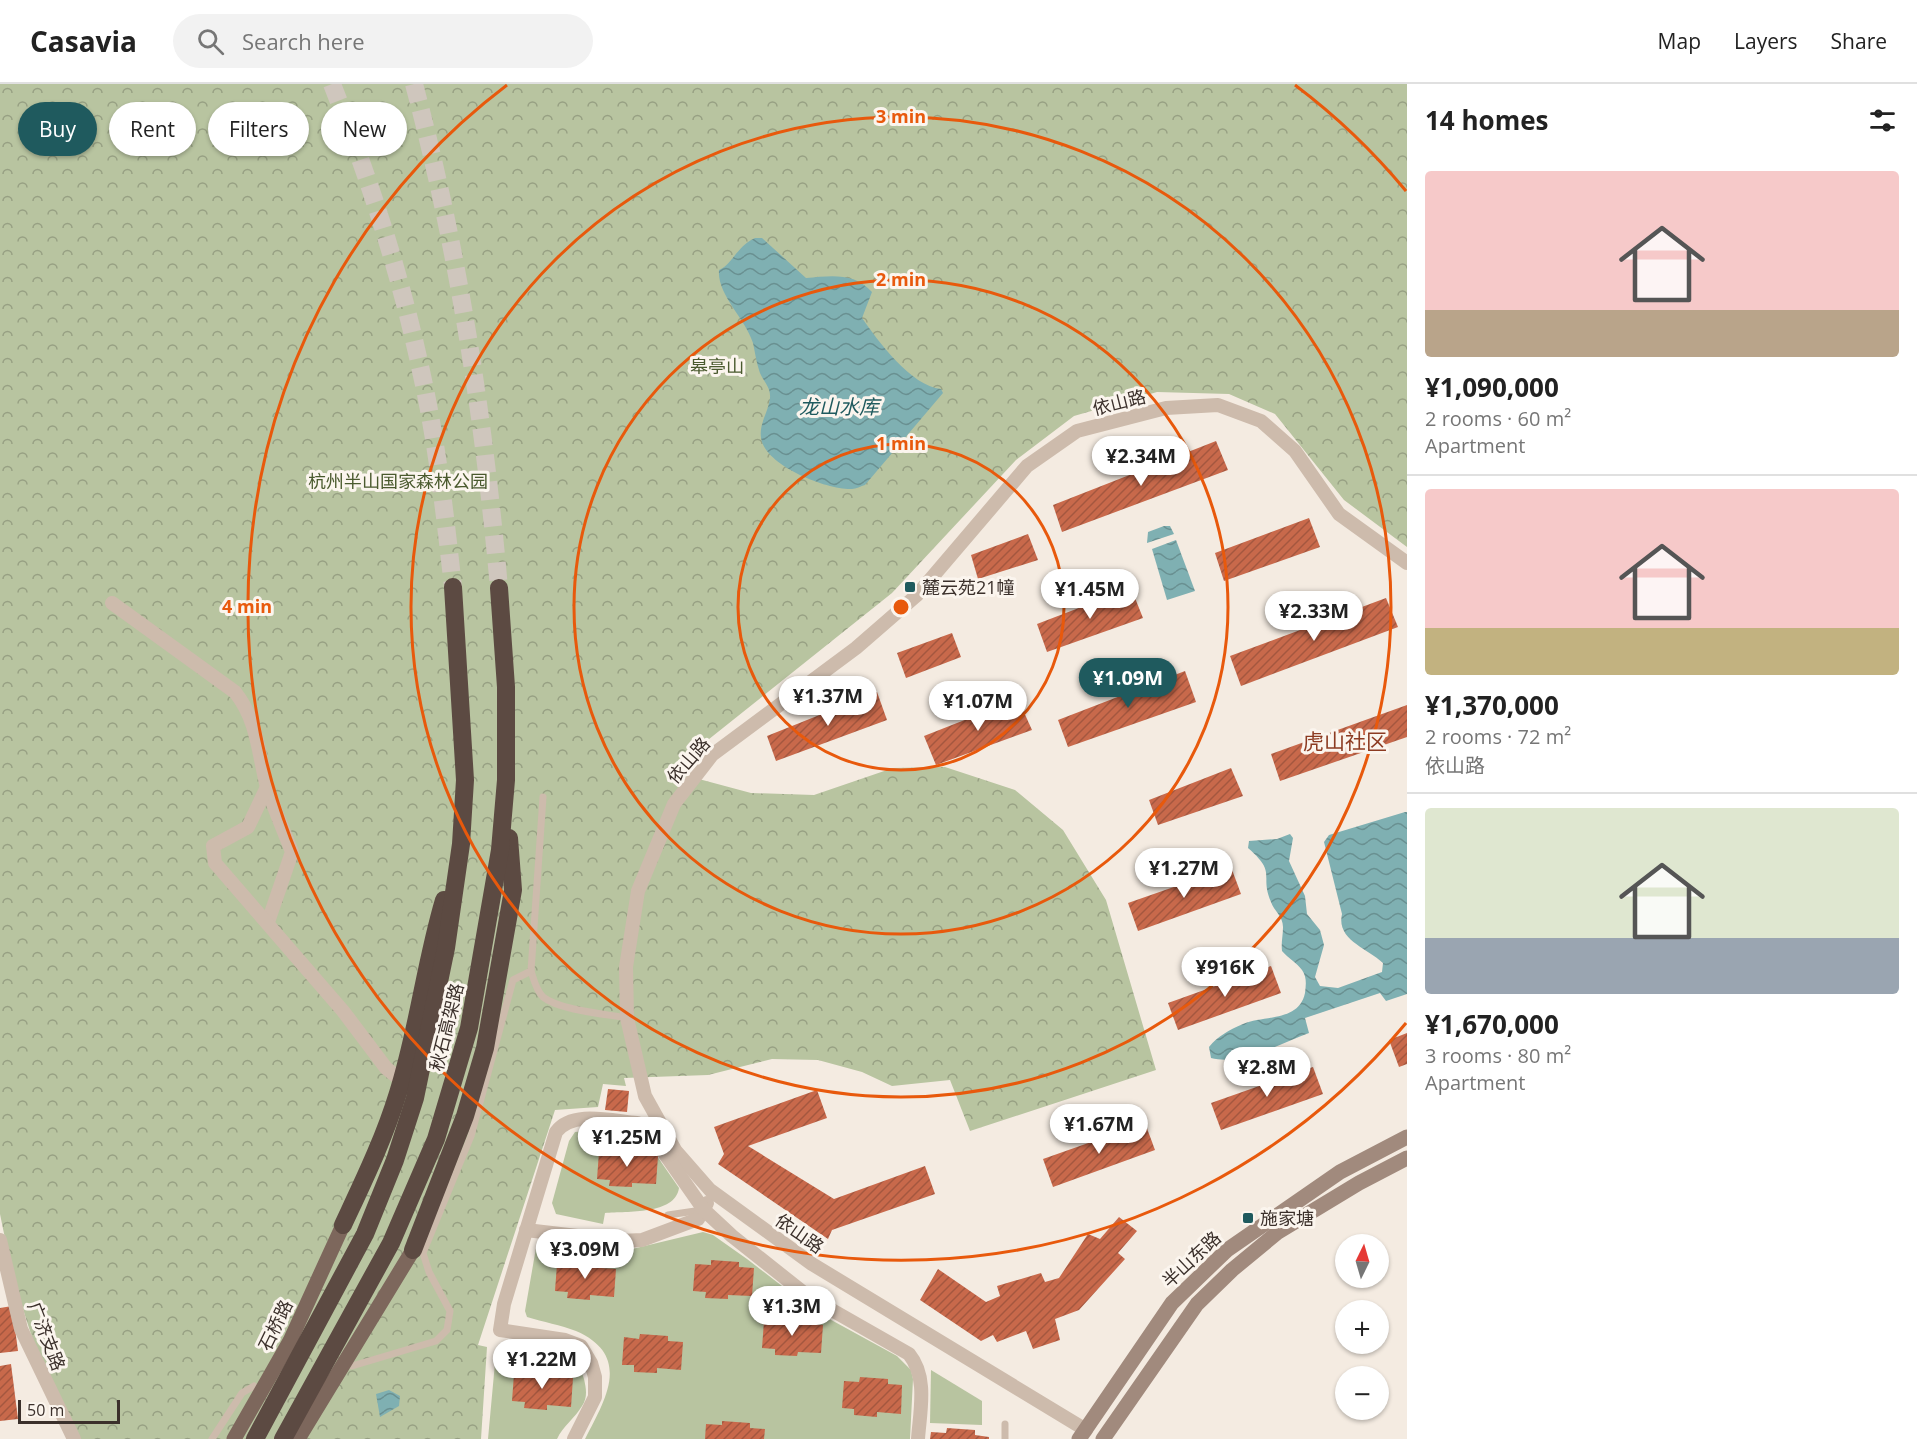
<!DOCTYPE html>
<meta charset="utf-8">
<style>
body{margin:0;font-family:"Open Sans","Noto Sans SC",sans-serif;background:#f2f2f2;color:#222;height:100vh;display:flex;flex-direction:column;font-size:22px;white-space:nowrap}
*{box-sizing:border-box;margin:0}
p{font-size:20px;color:#767676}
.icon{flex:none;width:33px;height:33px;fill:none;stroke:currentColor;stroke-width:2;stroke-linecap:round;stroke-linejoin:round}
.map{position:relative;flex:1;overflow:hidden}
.details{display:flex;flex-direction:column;background:#fff;width:510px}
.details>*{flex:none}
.top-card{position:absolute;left:18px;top:18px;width:570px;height:54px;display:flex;gap:12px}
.needle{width:39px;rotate:5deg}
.controls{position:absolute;left:1335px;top:1150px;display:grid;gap:12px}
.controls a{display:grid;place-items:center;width:54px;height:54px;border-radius:50%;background:#fff;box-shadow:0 2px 4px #0004;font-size:30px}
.scale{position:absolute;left:18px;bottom:15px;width:102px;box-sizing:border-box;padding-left:6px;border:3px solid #3b302b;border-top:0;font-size:16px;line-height:21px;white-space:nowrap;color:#3b302b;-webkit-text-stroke:4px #fbf5ee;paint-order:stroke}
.price{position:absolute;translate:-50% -51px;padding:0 14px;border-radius:21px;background:#fff;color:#222;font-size:20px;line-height:39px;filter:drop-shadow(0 2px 3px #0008)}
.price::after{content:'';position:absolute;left:50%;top:36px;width:18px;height:14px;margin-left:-9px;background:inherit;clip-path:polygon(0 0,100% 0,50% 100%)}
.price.current{background:#1f5a5e;color:#fff}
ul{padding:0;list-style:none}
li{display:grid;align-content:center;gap:12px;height:318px;padding:0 18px}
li+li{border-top:2px solid #e0e0e0}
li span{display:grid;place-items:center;height:186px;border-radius:6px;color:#555}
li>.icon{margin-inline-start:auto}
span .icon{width:108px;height:108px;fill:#fffc;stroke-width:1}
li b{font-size:26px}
h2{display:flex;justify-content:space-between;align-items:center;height:72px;padding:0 18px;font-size:26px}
.tag{padding:0 21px;border-radius:27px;background:#fff;box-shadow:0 2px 4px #0004;font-size:21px;line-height:54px}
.tag.current{background:#1f5a5e;color:#fff}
header{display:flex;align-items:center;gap:36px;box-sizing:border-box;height:84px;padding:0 30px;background:#fff;border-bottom:2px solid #e0e0e0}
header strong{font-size:28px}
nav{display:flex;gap:33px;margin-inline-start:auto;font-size:21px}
.search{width:420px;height:54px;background:#f2f2f2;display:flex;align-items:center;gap:15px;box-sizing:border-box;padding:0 21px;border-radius:33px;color:#767676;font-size:22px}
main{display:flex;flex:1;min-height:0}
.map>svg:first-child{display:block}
.grass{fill:#b8c4a0}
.forest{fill:url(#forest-crowns)}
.water{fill:url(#water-waves)}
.building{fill:url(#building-hatch)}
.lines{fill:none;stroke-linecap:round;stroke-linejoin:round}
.highway-tunnel{stroke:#cfc6bd;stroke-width:18;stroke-dasharray:18 9;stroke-linecap:butt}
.lane{stroke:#cdbbac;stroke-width:7}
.street{stroke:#cdbbac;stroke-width:14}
.secondary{stroke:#a18a7d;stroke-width:15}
.primary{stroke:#7d675c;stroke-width:15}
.highway{stroke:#5c4a42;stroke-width:18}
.ring{fill:none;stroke:#e8590c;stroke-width:3}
.poi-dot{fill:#1f5a5e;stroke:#fbf5ee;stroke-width:2}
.labels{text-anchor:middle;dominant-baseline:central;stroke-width:6;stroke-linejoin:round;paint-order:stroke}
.park-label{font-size:18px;fill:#4a5a2e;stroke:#fbf5ee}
.street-label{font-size:18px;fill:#3b302b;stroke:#fbf5ee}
.poi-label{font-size:18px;fill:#3b302b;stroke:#fbf5ee;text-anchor:start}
.water-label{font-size:20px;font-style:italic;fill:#1f5a5e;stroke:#fbf5ee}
.quarter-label{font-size:21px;fill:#8c3b22;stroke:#fbf5ee}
.centre{fill:#e8590c;stroke:#fbf5ee;stroke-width:3}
.ring-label{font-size:18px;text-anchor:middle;font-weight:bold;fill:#e8590c;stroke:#fbf5ee;stroke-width:6;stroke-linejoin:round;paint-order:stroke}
</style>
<header>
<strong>Casavia</strong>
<div class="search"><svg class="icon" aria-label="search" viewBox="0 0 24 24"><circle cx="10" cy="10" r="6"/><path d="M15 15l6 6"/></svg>Search here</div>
<nav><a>Map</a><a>Layers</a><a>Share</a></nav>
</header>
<main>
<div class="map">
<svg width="1407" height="1355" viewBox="0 0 1407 1355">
<defs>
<pattern id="forest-crowns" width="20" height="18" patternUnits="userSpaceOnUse" patternTransform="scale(1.5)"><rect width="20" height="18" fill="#b8c4a0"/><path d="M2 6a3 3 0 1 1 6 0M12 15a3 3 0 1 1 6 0" fill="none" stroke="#97a083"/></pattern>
<pattern id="water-waves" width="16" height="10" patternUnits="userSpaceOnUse" patternTransform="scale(1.5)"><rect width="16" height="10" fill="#7fb0b2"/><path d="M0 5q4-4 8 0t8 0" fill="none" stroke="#699091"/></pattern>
<pattern id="building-hatch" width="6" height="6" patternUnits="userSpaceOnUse" patternTransform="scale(1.5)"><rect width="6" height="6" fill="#c8694b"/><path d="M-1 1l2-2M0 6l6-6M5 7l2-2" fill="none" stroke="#a4573f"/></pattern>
</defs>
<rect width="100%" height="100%" fill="#f4ebe1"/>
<g class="grass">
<path d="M585 1047 641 1049 679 1104C675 1131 627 1127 605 1129L603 1140 556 1130 552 1119 569 1057 575 1048Z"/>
<path d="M703 1148 713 1151 747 1175 813 1226 897 1272 911 1286 913 1295 910 1355H585C605 1316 633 1272 576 1247 561 1241 543 1238 527 1233L525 1227 536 1164 544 1159 628 1166Z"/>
<path d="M504 1261C531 1265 576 1262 584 1295 586 1304 588 1313 582 1322 575 1334 563 1342 557 1355H488L496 1268Z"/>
<path d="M931 1286 982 1317V1341L930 1339Z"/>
</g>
<path class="forest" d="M0 0H1407V463L1344 416 1275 330 1229 310 1157 308 1074 332 1016 376 892 509 669 687 751 709 814 711 893 684 945 683 1015 706 1063 746 1106 816 1156 986 970 1047 950 996 892 1002 862 988 818 976 772 975 708 991 624 994 626 1002 603 1000 598 1023 555 1026 478 1261 487 1263 481 1355H81C38 1291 15 1206 0 1130Z"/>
<g class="water">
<path d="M755 154H762L806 194C831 192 854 188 872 208L862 234C878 257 911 302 941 305L943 309 865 401C861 402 856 405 852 405 827 406 770 383 762 358 757 342 768 330 770 314 771 302 762 297 759 286 756 277 755 268 753 259 745 234 717 211 719 186 732 181 736 163 755 154Z"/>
<path d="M1164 442H1170L1174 450 1147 459 1148 448Z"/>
<path d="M1176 456 1195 507 1167 516 1152 465Z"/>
<path d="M1405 728H1407V910L1386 917 1380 909 1305 934 1309 949C1281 959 1242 982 1211 974L1209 963C1218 952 1229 946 1243 940 1264 931 1299 938 1305 909 1306 901 1307 893 1302 886 1297 879 1288 874 1282 867 1281 858 1283 852 1283 843 1283 832 1274 827 1271 818 1259 790 1278 790 1248 764L1249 757 1277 755 1290 750 1293 754 1289 777 1305 812 1307 830 1320 846 1324 861 1315 893 1320 902 1338 904 1382 888 1383 879C1367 864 1336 856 1342 830L1324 758 1329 751Z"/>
<path d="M389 1306 400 1312 399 1322 380 1333 376 1310Z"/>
</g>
<g class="building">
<path d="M1216 357 1228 386 1062 448 1053 421Z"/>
<path d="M1309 434 1320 463 1224 497 1215 469Z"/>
<path d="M1028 450 1038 476 978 495 971 471Z"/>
<path d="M1131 504 1143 534 1047 568 1037 540Z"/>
<path d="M1386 514 1398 543 1241 602 1230 572Z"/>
<path d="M952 549 961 573 906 594 897 569Z"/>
<path d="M1185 587 1196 618 1068 663 1058 636Z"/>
<path d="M877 608 887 636 776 677 767 652Z"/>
<path d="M1018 615 1032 646 936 681 924 652Z"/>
<path d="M1407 621V653L1280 697 1271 670Z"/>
<path d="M1231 684 1243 712 1158 741 1149 716Z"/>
<path d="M1231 783 1241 810 1138 847 1128 819Z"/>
<path d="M1271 882 1281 909 1178 946 1168 919Z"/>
<path d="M1407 949V980L1399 983 1389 956Z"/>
<path d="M1313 983 1323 1010 1221 1046 1211 1019Z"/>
<path d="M608 1005 629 1007 627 1028 605 1026Z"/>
<path d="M817 1006 827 1034 748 1062 834 1115 925 1082 935 1110 832 1146 828 1155 718 1080 724 1070 714 1043Z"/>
<path d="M1145 1039 1155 1066 1053 1103 1043 1075Z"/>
<path d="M615 1064 644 1066 643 1071 658 1072 656 1100 632 1099V1103L609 1102 610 1096 597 1095 599 1068 614 1069Z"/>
<path d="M1119 1133 1137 1147 1118 1169 1125 1175 1079 1226 1055 1235 1060 1256 1033 1265 1026 1247 997 1258 993 1251 981 1257 920 1216 938 1185 986 1218 1000 1212 997 1202 1041 1189 1045 1198 1059 1194 1088 1150 1100 1155Z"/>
<path d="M711 1176 739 1178V1183L754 1184 752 1212 728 1211V1215L705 1214 706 1208 693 1207 695 1180 711 1181Z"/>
<path d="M573 1177 602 1179 601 1184 616 1185 614 1213 590 1211V1216L567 1214 568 1208 555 1207 557 1180 573 1181Z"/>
<path d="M12 1222 18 1267 0 1269V1224Z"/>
<path d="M780 1233 809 1235 808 1240 823 1241 821 1269 798 1268 797 1272 775 1271V1265L762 1264 764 1237 780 1238Z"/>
<path d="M640 1250 668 1252V1257L683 1258 681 1286 657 1284V1289L634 1288V1281H622L624 1253 639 1255Z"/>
<path d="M11 1280 18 1335 0 1337V1282Z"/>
<path d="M530 1287 559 1288 558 1294H573L571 1323 547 1321V1326L524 1324 525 1318 512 1317 514 1290 530 1291Z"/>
<path d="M860 1293 888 1295V1300L902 1301 901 1330 877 1328V1333L854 1331V1325L842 1324 844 1297 859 1298Z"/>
<path d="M722 1337 750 1339V1344L765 1345 764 1355H705L706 1340 722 1341Z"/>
<path d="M947 1344 975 1346V1351L989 1353V1355H930L931 1348 946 1349Z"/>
</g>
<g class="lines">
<g class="highway-tunnel">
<path d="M332 0C369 94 400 188 421 287 437 358 445 431 453 503"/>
<path d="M414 0C458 165 484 334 499 504"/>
</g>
<g class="lane">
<path d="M543 713 531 887C534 896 536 906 543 913 559 926 605 930 627 934"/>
<path d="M668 1131 702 1126"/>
<path d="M352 1282 436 1257 447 1246 450 1227 429 1188 423 1169 471 1052 513 896 531 887"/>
<path d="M1005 1340V1355"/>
<path d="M212 1355 242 1309 254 1302"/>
</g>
<g class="street">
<path d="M112 519 235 608C258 637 258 669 267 703 274 725 284 747 292 768L268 838"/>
<path d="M267 703 248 743 213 762 215 779 343 927 386 984 402 997"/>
<path d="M526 1146 620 1157 642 1156 698 1135 707 1119"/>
<path d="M0 1156 21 1245 74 1355"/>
<path d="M1086 1346 812 1180 710 1106 675 1066 645 1012 627 934 626 883 638 807 674 720 712 671 856 564 917 511 1027 382 1077 347 1166 324 1218 321 1261 337 1295 367 1339 430 1407 479"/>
<path d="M574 1355 595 1313V1293L591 1279 581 1262 565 1256 500 1246 504 1220 556 1048C572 1026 612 1037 637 1039L646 1043 704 1126 732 1152 809 1213 909 1270C928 1293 920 1327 918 1355"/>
</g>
<g class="secondary">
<path d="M1079 1355 1172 1219 1227 1166 1340 1088 1407 1053"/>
<path d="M1103 1355 1197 1220 1232 1186 1278 1148 1359 1099 1407 1074"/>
</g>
<g class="primary">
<path d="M234 1355 290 1257 343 1141"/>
<path d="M298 1355 413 1166"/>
</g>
<g class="highway">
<path d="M343 1141C363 1098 384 1055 398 1009 418 946 425 880 444 816"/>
<path d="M413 1166 465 1032 485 964 513 806 509 754"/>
<path d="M255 1355 365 1150 395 1076 415 1014 446 864 461 760 465 696 453 503"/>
<path d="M283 1355 391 1159 436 1055 469 944 500 766 506 696V603L499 504"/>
</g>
</g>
<g class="ring">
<circle cx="901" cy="523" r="163"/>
<circle cx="901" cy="523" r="327"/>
<circle cx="901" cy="523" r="490"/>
<path d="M1406 939A654 654 0 1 1 507 1M1295 1A654 654 0 0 1 1406 107"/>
</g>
<g class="poi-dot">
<rect x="904" y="497" width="12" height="12" rx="3"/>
<rect x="1242" y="1128" width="12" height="12" rx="3"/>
</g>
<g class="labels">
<g class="park-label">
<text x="717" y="282">皋亭山</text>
<text x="398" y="397">杭州半山国家森林公园</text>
</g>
<g class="street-label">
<text transform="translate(1119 318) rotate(-14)">依山路</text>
<text transform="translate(688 676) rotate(-49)">依山路</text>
<text transform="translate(446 943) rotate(-76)">秋石高架路</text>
<text transform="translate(800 1149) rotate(35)">依山路</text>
<text transform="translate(1191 1175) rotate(-43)">半山东路</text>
<text transform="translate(275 1241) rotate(-64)">石桥路</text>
<text transform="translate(47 1252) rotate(69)">广济支路</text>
</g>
<g class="poi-label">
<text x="922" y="503">麓云苑21幢</text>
<text x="1260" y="1134">施家塘</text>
</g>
<g class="water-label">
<text x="839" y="322">龙山水库</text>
</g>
<g class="quarter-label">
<text x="1345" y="657">虎山社区</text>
</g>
</g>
<circle cx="901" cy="523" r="9" class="centre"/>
<g class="ring-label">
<text x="901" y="39">3 min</text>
<text x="901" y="202">2 min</text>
<text x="901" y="366">1 min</text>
<text x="247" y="529">4 min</text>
</g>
</svg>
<div class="controls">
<a><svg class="needle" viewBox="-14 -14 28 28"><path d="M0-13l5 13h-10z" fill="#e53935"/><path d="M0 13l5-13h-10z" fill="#767676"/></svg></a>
<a>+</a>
<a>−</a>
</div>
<div class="scale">50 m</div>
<b class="price" style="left:1141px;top:403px">¥2.34M</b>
<b class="price" style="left:1090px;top:536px">¥1.45M</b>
<b class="price" style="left:1314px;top:558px">¥2.33M</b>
<b class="price current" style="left:1128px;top:625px">¥1.09M</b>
<b class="price" style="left:828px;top:643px">¥1.37M</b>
<b class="price" style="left:978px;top:648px">¥1.07M</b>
<b class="price" style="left:1184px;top:815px">¥1.27M</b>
<b class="price" style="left:1225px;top:914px">¥916K</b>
<b class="price" style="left:1267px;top:1014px">¥2.8M</b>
<b class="price" style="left:1099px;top:1071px">¥1.67M</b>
<b class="price" style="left:627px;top:1084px">¥1.25M</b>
<b class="price" style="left:585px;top:1196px">¥3.09M</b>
<b class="price" style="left:792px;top:1253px">¥1.3M</b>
<b class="price" style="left:542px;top:1306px">¥1.22M</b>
<div class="top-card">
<a class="tag current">Buy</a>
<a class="tag">Rent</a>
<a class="tag">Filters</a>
<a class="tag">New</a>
</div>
</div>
<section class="details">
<h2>14 homes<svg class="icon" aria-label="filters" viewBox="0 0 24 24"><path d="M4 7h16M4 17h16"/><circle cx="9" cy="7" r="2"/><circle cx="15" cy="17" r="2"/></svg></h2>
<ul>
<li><span style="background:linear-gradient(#f6c9c9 75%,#b9a48a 0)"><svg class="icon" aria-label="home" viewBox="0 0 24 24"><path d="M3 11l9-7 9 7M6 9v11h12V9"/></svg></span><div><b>¥1,090,000</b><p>2 rooms · 60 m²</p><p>Apartment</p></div></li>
<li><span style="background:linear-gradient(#f6c9c9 75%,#c2b280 0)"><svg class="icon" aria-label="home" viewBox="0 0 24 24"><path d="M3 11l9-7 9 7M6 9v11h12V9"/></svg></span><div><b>¥1,370,000</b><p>2 rooms · 72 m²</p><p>依山路</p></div></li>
<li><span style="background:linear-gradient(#dfe7d0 70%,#9aa5b1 0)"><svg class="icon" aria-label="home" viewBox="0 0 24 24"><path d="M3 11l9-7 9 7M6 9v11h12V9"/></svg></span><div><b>¥1,670,000</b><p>3 rooms · 80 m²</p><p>Apartment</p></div></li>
</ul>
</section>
</main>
